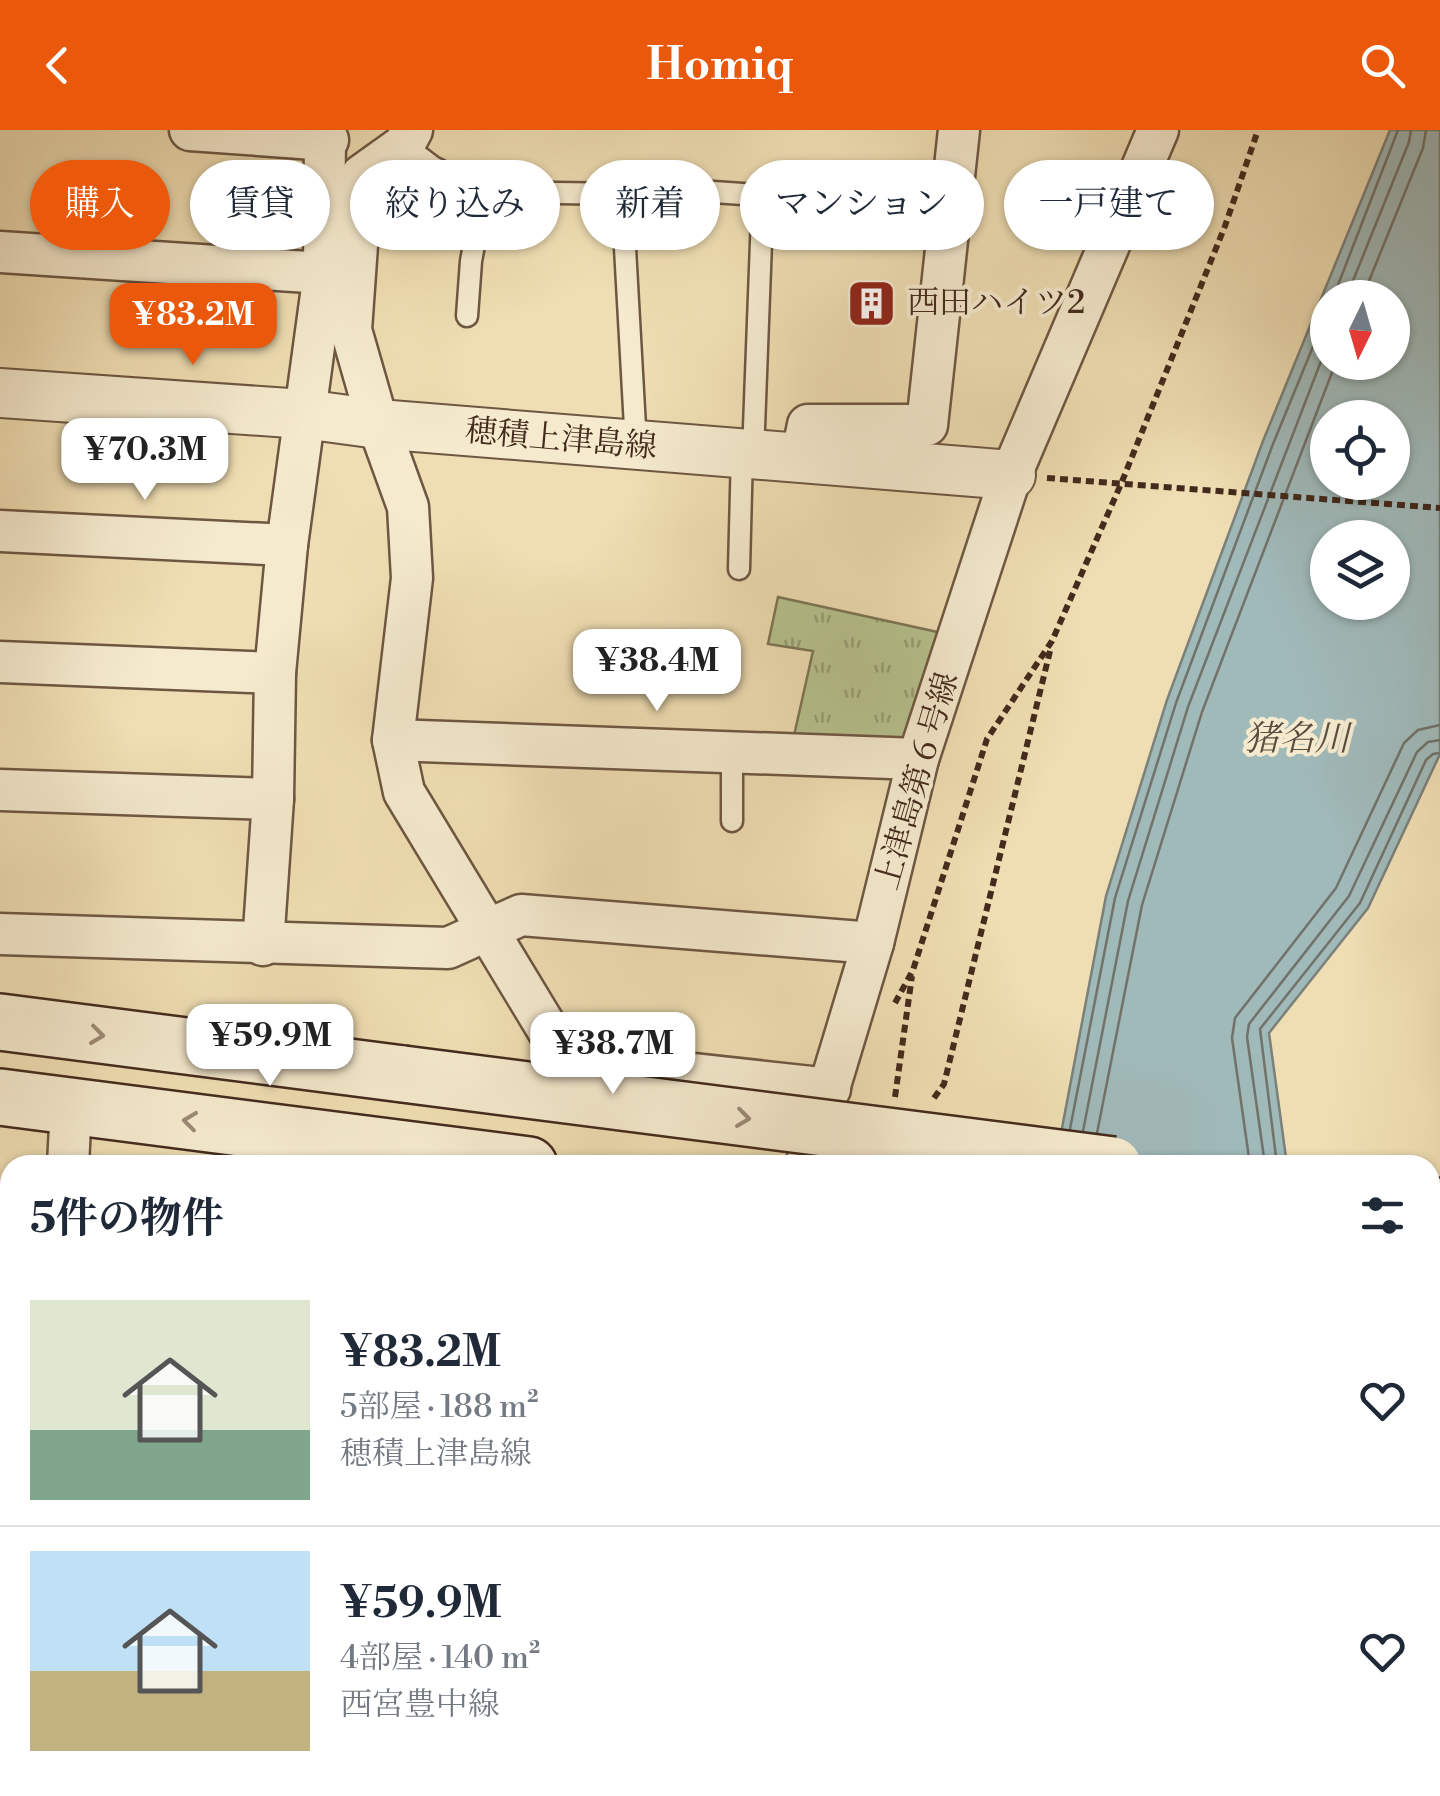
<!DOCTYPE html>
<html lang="ja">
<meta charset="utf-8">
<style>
body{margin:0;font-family:"Libre Bodoni","Noto Serif JP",serif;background:#f2f2f3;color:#1f2937;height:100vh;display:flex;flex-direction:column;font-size:38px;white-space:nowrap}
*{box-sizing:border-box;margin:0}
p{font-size:32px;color:#747a83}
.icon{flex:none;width:55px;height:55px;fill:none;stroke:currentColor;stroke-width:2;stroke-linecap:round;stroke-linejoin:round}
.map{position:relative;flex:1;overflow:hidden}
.sheet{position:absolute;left:0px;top:1025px;width:1440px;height:642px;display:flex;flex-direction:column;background:#fff;border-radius:30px 30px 0 0;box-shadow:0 2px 8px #0004}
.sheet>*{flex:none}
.hud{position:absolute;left:30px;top:30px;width:1380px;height:90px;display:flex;gap:20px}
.needle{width:65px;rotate:185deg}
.controls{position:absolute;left:1310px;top:150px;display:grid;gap:20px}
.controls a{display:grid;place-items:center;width:100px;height:100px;border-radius:50%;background:#fff;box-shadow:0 2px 8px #0004;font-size:50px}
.price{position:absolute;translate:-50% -85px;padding:0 22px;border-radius:20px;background:#fff;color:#222;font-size:32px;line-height:65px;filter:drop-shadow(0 2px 5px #0008)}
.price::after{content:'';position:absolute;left:50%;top:60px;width:30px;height:22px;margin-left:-15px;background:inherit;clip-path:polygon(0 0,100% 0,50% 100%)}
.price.selected{background:#ea580c;color:#fff}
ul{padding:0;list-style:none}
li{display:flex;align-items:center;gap:30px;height:250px;padding:0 30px}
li+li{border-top:2px solid #e0e1e3}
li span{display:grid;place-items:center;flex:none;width:280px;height:200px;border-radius:0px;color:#555}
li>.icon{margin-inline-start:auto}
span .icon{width:120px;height:120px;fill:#fffc;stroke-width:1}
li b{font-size:42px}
h2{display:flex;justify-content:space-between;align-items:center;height:120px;padding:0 30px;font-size:42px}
.tag{padding:0 35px;border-radius:45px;background:#fff;box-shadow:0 2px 8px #0004;font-size:35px;line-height:90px}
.tag.selected{background:#ea580c;color:#fff}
header{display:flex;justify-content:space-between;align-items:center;height:130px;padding:0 30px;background:#ea580c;color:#fff;font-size:45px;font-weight:700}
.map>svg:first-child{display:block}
.park{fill:url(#park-tufts);stroke:#7c7655;stroke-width:2.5}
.water{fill:#a0b9b9;stroke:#7b807a;stroke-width:2.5;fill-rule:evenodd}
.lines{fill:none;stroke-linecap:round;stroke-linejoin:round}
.shore{stroke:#72726a;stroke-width:2.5}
.service-casing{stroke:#6e5742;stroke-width:25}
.minor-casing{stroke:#6e5742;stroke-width:45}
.tertiary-casing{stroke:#6e5742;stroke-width:52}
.secondary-casing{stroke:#432a1c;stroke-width:60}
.path{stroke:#432a1c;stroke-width:6;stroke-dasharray:8 5;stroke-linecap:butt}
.service{stroke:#f5eace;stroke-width:20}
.minor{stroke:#f5eace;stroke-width:40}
.tertiary{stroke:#f5eace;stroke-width:48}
.secondary{stroke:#f5eace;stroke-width:55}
.secondary-bridge-casing{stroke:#432a1c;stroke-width:60;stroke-linecap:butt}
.secondary-bridge{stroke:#f5eace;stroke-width:55}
.oneway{stroke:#9c8a75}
.labels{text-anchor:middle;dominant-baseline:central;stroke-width:8;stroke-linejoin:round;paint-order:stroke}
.poi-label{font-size:32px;fill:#432a1c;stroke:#f5eace;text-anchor:start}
.street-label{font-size:32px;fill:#432a1c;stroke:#f5eace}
.water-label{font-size:35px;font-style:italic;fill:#5a4e43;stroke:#f5eace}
</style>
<header><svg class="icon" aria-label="back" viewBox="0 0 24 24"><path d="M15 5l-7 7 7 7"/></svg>Homiq<svg class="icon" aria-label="search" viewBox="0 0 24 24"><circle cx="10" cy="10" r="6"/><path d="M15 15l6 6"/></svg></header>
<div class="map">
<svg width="1440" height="1666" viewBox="0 0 1440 1666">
<defs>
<pattern id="park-tufts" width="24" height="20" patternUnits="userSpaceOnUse" patternTransform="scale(2.5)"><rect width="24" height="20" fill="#b6c28e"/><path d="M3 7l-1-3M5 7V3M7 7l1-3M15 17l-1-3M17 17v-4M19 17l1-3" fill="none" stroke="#969e73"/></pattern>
</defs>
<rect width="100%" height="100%" fill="#efdeb3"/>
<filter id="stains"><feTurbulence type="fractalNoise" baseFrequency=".002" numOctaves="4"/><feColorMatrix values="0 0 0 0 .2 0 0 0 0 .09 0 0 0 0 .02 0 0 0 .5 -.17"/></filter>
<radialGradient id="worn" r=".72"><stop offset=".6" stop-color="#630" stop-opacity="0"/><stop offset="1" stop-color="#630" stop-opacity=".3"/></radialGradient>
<path class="park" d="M778 467 942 503 909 606 896 615 793 610 813 521 768 514Z"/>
<g class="water">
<path d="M1390 0H1440V624L1368 778 1269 903 1287 1035H1055L1106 766 1167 570 1263 311ZM1328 168H1392V232H1328ZM1328 288H1392V352H1328ZM1328 408H1392V472H1328Z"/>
<path d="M1010 1658H1350L1351 1666H1011Z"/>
</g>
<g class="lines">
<g class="shore">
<path d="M1333 168 1398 0"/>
<path d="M1346 168 1409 12 1411 0"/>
<path d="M1362 168 1423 18 1426 0"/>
<path d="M1070 999 1115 768 1176 573 1273 314 1328 180"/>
<path d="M1083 1001 1128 771 1188 577 1328 213"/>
<path d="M1097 1003 1142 775 1202 582 1336 232"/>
<path d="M1250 1035 1232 908 1235 888 1336 758 1404 613 1418 600 1440 595"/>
<path d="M1265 1035 1247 907 1249 894 1349 766 1417 622 1428 612 1440 610"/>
<path d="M1277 1035 1260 899 1360 773 1426 630 1433 624 1440 623"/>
</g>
<defs>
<g id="service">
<path d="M404 15 433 37 484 62 622 64 636 315"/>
<path d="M622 64 699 61 757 65 762 86 753 324"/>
<path d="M467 186 471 131 484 62"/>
<path d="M739 439 742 323"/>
<path d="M732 691V622"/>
</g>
<g id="minor">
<path d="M190 0 328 10"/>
<path d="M412 0 404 15 362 45 351 200 378 294 408 377 412 448 393 610 404 662 566 930 830 959"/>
<path d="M0 122 324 143"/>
<path d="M801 329 808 295H927L959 0"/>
<path d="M0 401 287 415"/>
<path d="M0 532 275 543"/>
<path d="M393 610 918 629"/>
<path d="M0 660 273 669"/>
<path d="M0 804 448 818 521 785 873 813"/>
<path d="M263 815 273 669 275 543 287 415 324 143 325 0"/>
<path d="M68 1035 71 976"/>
<path d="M806 1035 873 813 918 629 1011 345 1158 0"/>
<path d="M0 1343 10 1344"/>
<path d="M759 1666 760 1658"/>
</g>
<path id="tertiary" d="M0 263 304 284 378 294 1011 345"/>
<g id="secondary">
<path d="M0 892 403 944"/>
<path d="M0 967 529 1035"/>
<path d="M1430 1075 1440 1077"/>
</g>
</defs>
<use href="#service" class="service-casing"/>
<use href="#minor" class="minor-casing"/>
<use href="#tertiary" class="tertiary-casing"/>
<use href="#secondary" class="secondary-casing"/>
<g class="path">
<path d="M1047 348 1440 378"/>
<path d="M895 873 913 840 987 609 1052 511 1121 354 1225 96 1258 0"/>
<path d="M895 967 912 846"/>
<path d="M934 968 944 954 1051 517"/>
<path d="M898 1658 899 1666"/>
</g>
<use href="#service" class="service"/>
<use href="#minor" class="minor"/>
<use href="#tertiary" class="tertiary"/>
<use href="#secondary" class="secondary"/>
<defs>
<path id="secondary-bridge" d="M403 944 1113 1035"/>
</defs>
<use href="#secondary-bridge" class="secondary-bridge-casing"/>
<use href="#secondary-bridge" class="secondary-bridge"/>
</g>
<defs><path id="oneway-chevron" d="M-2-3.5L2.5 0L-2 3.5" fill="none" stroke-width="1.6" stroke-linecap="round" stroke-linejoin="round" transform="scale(2.5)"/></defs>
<g class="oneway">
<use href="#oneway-chevron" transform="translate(97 905) rotate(7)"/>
<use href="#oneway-chevron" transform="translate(743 988) rotate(7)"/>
<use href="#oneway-chevron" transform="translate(190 991) rotate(-173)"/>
</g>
<defs>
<symbol id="building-square" viewBox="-11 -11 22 22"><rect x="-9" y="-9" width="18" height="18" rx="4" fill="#8f2418" stroke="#f5eace"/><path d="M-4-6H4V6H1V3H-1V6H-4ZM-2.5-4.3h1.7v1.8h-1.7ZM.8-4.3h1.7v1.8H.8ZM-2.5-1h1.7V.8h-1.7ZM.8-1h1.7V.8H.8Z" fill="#fff"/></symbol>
</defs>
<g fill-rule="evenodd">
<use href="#building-square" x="844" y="146" width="55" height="55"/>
</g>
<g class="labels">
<g class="poi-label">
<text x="907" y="173">西田ハイツ2</text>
</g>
<g class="street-label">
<text transform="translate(561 309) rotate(5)">穂積上津島線</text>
<text transform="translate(917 651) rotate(-74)">上津島第６号線</text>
</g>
<g class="water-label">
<text x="1297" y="609">猪名川</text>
</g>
</g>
<rect width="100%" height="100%" filter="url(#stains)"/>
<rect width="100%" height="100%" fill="url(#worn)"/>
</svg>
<div class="controls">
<a><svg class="needle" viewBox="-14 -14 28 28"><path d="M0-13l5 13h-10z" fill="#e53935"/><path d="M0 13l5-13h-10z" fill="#747a83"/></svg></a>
<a><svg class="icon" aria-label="locate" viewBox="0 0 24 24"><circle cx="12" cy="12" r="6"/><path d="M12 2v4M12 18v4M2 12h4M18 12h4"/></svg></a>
<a><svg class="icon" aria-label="layers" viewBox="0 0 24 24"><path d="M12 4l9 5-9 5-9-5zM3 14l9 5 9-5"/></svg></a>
</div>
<b class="price selected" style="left:193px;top:238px">¥83.2M</b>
<b class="price" style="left:145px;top:373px">¥70.3M</b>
<b class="price" style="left:657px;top:584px">¥38.4M</b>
<b class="price" style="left:270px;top:959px">¥59.9M</b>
<b class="price" style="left:613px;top:967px">¥38.7M</b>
<div class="hud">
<a class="tag selected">購入</a>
<a class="tag">賃貸</a>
<a class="tag">絞り込み</a>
<a class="tag">新着</a>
<a class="tag">マンション</a>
<a class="tag">一戸建て</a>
</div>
<section class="sheet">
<h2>5件の物件<svg class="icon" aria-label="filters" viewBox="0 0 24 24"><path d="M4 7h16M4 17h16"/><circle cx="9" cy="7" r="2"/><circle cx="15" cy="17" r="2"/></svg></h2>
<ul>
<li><span style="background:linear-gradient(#dfe7d0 65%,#7fa58c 0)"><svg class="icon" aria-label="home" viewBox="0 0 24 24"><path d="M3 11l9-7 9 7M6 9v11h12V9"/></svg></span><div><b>¥83.2M</b><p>5部屋 · 188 m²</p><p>穂積上津島線</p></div><svg class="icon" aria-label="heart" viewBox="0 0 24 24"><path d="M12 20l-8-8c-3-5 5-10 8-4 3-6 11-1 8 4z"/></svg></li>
<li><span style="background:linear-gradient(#bfe0f5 60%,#c2b280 0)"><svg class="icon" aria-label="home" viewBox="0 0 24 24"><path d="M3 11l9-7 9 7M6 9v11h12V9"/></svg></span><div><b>¥59.9M</b><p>4部屋 · 140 m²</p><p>西宮豊中線</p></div><svg class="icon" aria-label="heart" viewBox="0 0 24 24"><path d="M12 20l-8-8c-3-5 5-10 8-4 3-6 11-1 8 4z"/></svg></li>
</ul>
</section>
</div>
